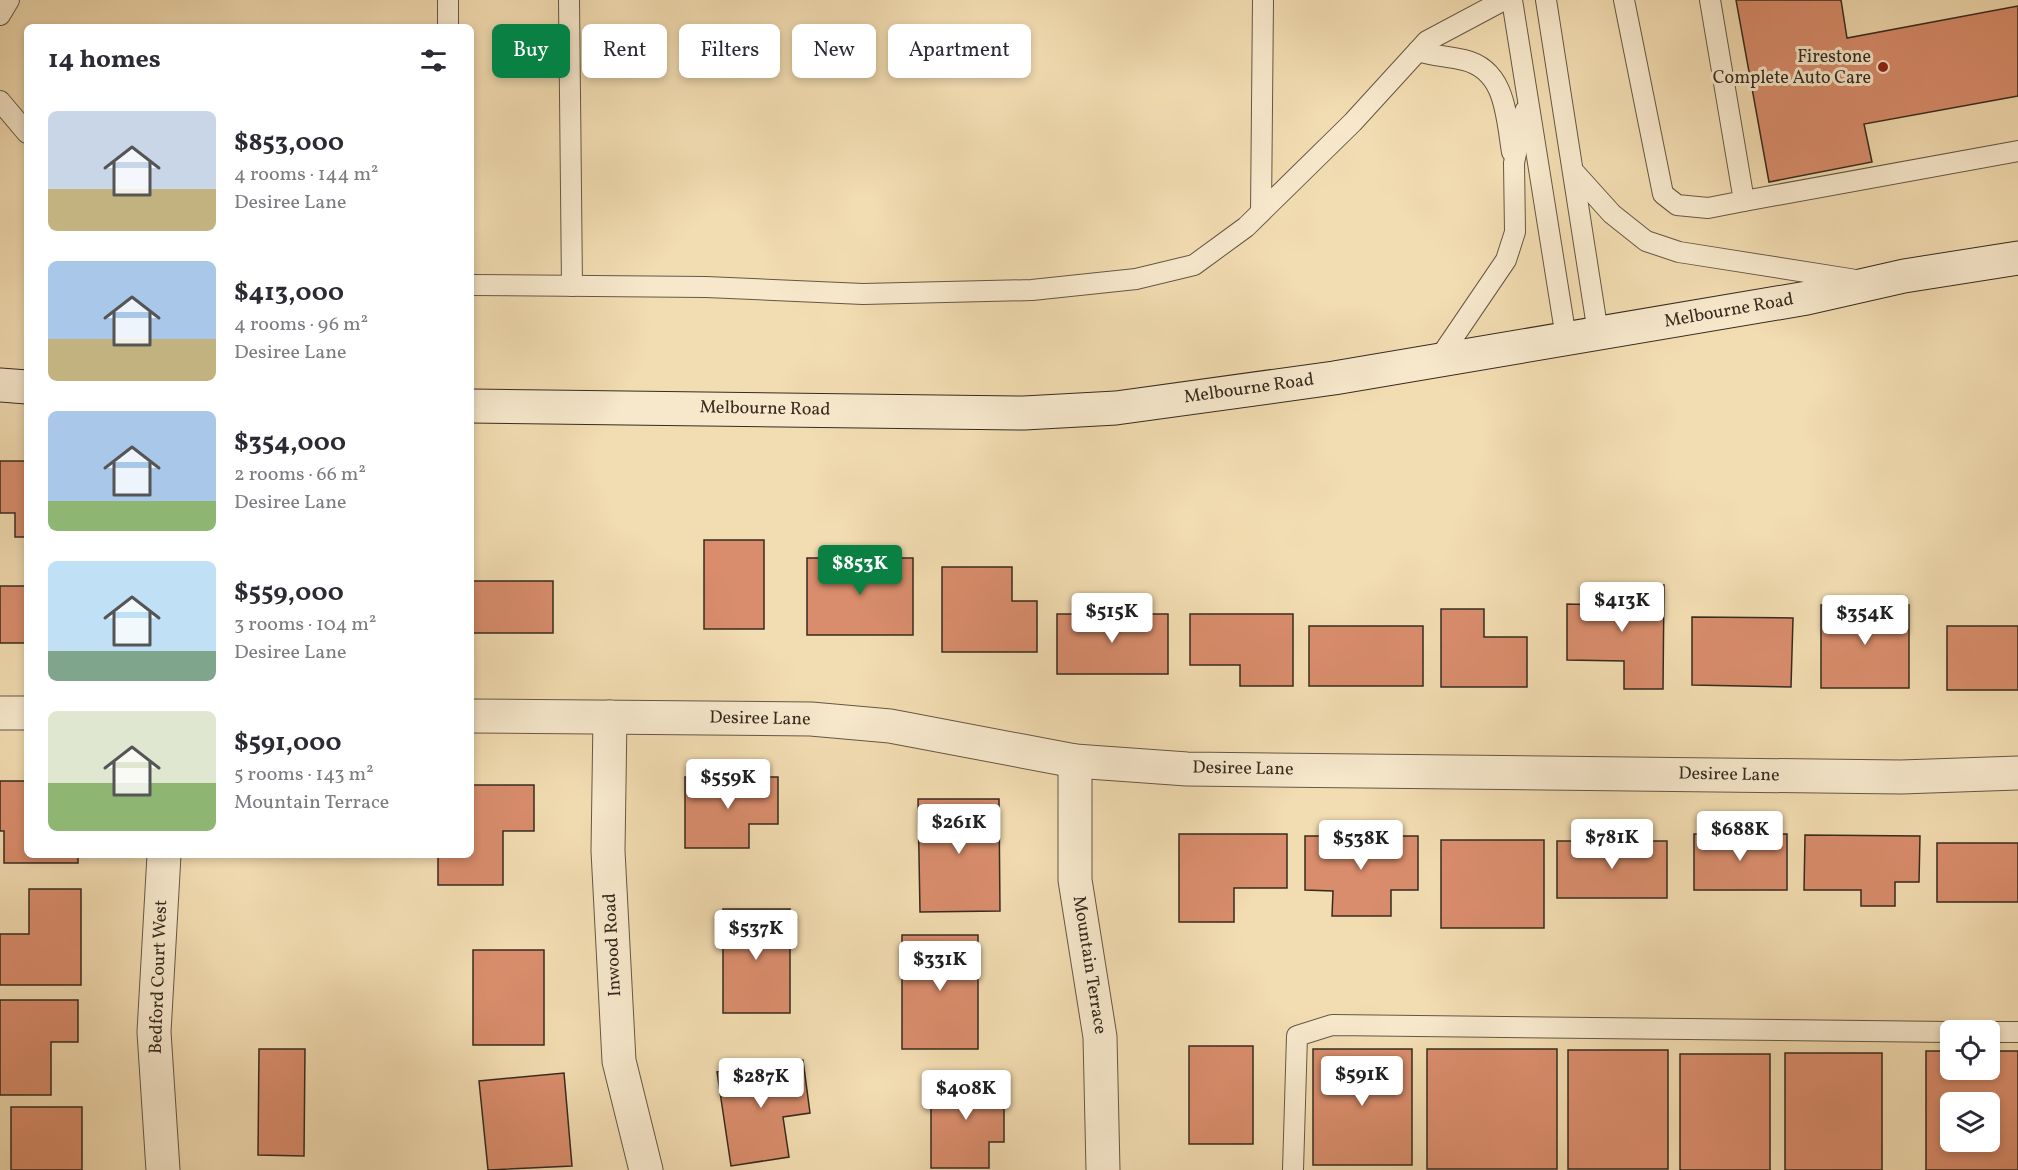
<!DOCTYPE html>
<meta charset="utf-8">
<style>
body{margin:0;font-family:Vollkorn,serif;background:#f7f7f7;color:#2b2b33;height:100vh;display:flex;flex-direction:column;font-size:22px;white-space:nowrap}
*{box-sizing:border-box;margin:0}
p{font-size:20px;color:#7c7c81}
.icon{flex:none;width:33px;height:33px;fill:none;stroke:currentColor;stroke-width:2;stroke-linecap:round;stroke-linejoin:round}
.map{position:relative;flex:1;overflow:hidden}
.sheet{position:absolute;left:24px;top:24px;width:450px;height:834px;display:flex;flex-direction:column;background:#fff;border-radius:9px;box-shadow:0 3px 9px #0003}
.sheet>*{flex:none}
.banner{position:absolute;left:492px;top:24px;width:570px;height:54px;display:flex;gap:12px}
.buttons{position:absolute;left:1940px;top:1020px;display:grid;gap:12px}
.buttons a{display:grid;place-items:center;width:60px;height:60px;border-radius:9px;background:#fff;box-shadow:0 3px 9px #0003;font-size:30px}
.price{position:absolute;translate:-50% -51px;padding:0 14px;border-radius:6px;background:#fff;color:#222;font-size:20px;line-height:39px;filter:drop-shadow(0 2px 3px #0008)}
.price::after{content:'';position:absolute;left:50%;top:36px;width:18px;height:14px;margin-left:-9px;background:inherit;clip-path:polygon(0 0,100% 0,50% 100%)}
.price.on{background:#0b8043;color:#fff}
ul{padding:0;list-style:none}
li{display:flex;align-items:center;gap:18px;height:150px;padding:0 24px}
li span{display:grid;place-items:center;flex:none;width:168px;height:120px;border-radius:9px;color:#555}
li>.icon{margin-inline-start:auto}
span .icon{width:72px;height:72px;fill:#fffc;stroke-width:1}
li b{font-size:26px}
h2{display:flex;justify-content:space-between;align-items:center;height:72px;padding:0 24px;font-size:26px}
.pill{padding:0 21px;border-radius:9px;background:#fff;box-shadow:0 3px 9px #0003;font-size:21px;line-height:54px}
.pill.on{background:#0b8043;color:#fff}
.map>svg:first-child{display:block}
.building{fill:#d98d6c;stroke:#362b1f;stroke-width:1.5;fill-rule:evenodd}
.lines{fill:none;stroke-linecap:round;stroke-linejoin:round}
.service-casing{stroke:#655744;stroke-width:22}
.minor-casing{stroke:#655744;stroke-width:35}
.secondary-casing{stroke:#362b1f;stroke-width:35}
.service{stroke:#f7e8cc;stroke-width:20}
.minor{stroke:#f7e8cc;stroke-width:33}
.secondary{stroke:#f7e8cc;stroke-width:33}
.poi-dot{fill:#8f2418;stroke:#f7e8cc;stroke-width:2}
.labels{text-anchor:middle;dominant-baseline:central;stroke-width:6;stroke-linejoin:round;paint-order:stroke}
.poi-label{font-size:18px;fill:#362b1f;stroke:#f7e8cc;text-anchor:end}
.street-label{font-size:18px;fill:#362b1f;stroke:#f7e8cc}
</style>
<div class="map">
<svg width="2018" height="1170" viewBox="0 0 2018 1170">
<rect width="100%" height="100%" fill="#f2dcb1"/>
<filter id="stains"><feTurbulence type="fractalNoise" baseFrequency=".00333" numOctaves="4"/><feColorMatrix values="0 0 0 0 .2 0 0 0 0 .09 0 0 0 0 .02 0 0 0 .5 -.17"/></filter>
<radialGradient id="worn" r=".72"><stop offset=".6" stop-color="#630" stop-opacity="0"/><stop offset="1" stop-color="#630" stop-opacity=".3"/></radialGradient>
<g class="building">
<path d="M1736 0H1841L1847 38 2018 6V96L1864 124 1872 162 1769 182Z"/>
<path d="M0 461H27V537H15V513H0Z"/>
<rect x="704" y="540" width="60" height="89"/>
<rect x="807" y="558" width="106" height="77"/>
<path d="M942 567H1012V601H1037V652H942Z"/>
<rect x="471" y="581" width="82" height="52"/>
<path d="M1606 585H1664L1663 689H1624V661L1567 660V604L1606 605Z"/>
<rect x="0" y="586" width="27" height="57"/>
<rect x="1821" y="605" width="88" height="83"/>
<path d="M1441 609H1484V637H1527V687H1441Z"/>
<rect x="1057" y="614" width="111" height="60"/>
<path d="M1190 614H1293V686H1240V665H1190Z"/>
<path d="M1692 617 1793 618 1791 687 1692 685Z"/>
<rect x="1309" y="626" width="114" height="60"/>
<rect x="1947" y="626" width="71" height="64"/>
<path d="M685 777H778V824H749V848H685Z"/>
<path d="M0 781H27V855H78V863H4V831H0Z"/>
<path d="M471 785H534V831H503V885H438V855H471Z"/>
<path d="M918 799H999L1000 911 920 912Z"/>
<path d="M1179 834H1287V888H1234V922H1179Z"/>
<rect x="1694" y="834" width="93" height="56"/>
<path d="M1805 835 1920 836 1919 882H1895V906H1861V890H1804Z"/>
<path d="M1305 836H1418V890H1391V916H1332L1333 891 1305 890Z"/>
<rect x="1441" y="840" width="103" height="88"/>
<rect x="1557" y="841" width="110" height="57"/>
<rect x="1937" y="843" width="81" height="59"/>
<path d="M29 889H81V985H0V934H29Z"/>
<rect x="723" y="909" width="67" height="104"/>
<rect x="902" y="935" width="76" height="114"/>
<rect x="473" y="950" width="71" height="95"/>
<path d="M0 1000H78V1042H51V1095H0Z"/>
<rect x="1189" y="1046" width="64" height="98"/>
<path d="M259 1049H305L304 1156 258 1155Z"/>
<rect x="1313" y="1049" width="99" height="116"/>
<rect x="1427" y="1049" width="130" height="120"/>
<rect x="1568" y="1050" width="100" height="119"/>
<path d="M1926 1051H1950V1070H1989V1051H2018V1170H1926ZM1950 1102H1989V1142H1950Z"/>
<rect x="1785" y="1053" width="97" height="117"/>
<rect x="1680" y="1054" width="90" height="116"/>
<path d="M803 1060 810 1113 783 1117 789 1157 731 1166 717 1072Z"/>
<path d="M564 1073 572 1166 488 1170 479 1081Z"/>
<path d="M931 1079H1004V1142H989V1168H931Z"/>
<rect x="11" y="1107" width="71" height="63"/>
</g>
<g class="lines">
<defs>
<g id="service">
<path d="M448 0V27"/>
<path d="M569 0 572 286"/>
<path d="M1512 0 1566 338"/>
<path d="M1546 0 1598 333"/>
<path d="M1624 0 1663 194 1677 205 1708 208 1744 201 1710 0"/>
<path d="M0 15 9 0"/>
<path d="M1418 51C1433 56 1448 56 1464 60 1506 70 1506 116 1512 152"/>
<path d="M0 101 27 133"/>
<path d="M1575 173 1612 214 1646 241 1679 252 1856 280"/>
<path d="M1744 201 2018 151"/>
<path d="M1261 212 1263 0"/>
<path d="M471 285 706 287 863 294 1032 290 1136 279 1194 265 1246 227 1353 122 1427 41 1504 0"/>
<path d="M1438 360 1506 260 1515 232 1514 163 1525 111"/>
<path d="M1989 1032H2018"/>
<path d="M1293 1170 1297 1036 1332 1025 1950 1032"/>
</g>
<g id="minor">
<path d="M0 713H27"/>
<path d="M471 716 811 719 890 726 1075 761 1187 769 1901 777 2018 773"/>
<path d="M610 717 608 851 619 1061 646 1170"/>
<path d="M1075 761V880L1100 1037 1103 1170"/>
<path d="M163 1170 154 1032 164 855"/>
</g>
<g id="secondary">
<path d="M0 385 27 387"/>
<path d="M471 406 1024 413 1116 408 1334 378 1807 298 1904 276 2018 258"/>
</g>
</defs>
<use href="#service" class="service-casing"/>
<use href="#minor" class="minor-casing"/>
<use href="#secondary" class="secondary-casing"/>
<use href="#service" class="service"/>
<use href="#minor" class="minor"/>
<use href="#secondary" class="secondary"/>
</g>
<circle class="poi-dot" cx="1883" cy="67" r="6"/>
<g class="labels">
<g class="poi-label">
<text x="1871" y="57">Firestone<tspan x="1871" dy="21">Complete Auto Care</tspan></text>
</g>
<g class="street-label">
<text transform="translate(1729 311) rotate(-10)">Melbourne Road</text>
<text transform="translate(1249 389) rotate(-8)">Melbourne Road</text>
<text transform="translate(765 409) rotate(1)">Melbourne Road</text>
<text transform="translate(760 719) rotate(1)">Desiree Lane</text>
<text transform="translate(1243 769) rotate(1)">Desiree Lane</text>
<text transform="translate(1729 775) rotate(1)">Desiree Lane</text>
<text transform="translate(613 945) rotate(-93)">Inwood Road</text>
<text transform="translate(1089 965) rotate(81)">Mountain Terrace</text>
<text transform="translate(159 977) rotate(-88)">Bedford Court West</text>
</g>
</g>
<rect width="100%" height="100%" filter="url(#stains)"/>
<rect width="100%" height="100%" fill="url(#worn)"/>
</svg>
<div class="buttons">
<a><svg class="icon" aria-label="locate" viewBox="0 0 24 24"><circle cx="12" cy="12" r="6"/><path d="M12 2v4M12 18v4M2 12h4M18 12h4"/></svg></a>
<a><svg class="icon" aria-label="layers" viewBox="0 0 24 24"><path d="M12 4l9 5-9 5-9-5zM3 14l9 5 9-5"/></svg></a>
</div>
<b class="price on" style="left:860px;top:596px">$853K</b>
<b class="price" style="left:1622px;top:633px">$413K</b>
<b class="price" style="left:1112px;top:644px">$515K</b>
<b class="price" style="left:1865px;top:646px">$354K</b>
<b class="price" style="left:728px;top:810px">$559K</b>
<b class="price" style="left:959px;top:855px">$261K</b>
<b class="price" style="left:1740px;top:862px">$688K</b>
<b class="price" style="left:1612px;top:870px">$781K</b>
<b class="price" style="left:1361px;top:871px">$538K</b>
<b class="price" style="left:756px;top:961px">$537K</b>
<b class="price" style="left:940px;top:992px">$331K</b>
<b class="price" style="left:1362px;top:1107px">$591K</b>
<b class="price" style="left:761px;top:1109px">$287K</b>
<b class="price" style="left:966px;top:1121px">$408K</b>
<div class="banner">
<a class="pill on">Buy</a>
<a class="pill">Rent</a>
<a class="pill">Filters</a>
<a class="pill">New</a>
<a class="pill">Apartment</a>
</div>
<section class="sheet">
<h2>14 homes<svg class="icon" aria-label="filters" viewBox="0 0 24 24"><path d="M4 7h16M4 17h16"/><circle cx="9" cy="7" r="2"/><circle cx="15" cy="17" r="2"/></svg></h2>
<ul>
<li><span style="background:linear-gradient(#c9d6e8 65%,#c2b280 0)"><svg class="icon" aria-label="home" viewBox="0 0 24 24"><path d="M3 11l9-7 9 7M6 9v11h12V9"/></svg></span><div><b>$853,000</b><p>4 rooms · 144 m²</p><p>Desiree Lane</p></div></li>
<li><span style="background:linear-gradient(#a9c7e8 65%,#c2b280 0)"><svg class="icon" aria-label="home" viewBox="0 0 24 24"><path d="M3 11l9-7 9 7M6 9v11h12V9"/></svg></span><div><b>$413,000</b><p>4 rooms · 96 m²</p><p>Desiree Lane</p></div></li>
<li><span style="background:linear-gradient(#a9c7e8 75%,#8fb573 0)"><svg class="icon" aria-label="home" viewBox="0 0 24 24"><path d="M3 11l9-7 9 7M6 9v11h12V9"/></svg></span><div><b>$354,000</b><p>2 rooms · 66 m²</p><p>Desiree Lane</p></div></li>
<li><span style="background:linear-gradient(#bfe0f5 75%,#7fa58c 0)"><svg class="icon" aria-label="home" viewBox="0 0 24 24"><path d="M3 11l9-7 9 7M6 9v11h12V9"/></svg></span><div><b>$559,000</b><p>3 rooms · 104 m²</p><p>Desiree Lane</p></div></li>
<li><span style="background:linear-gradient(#dfe7d0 60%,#8fb573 0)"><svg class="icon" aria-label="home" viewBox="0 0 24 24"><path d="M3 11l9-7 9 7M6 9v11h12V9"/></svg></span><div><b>$591,000</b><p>5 rooms · 143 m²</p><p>Mountain Terrace</p></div></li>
</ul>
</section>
</div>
